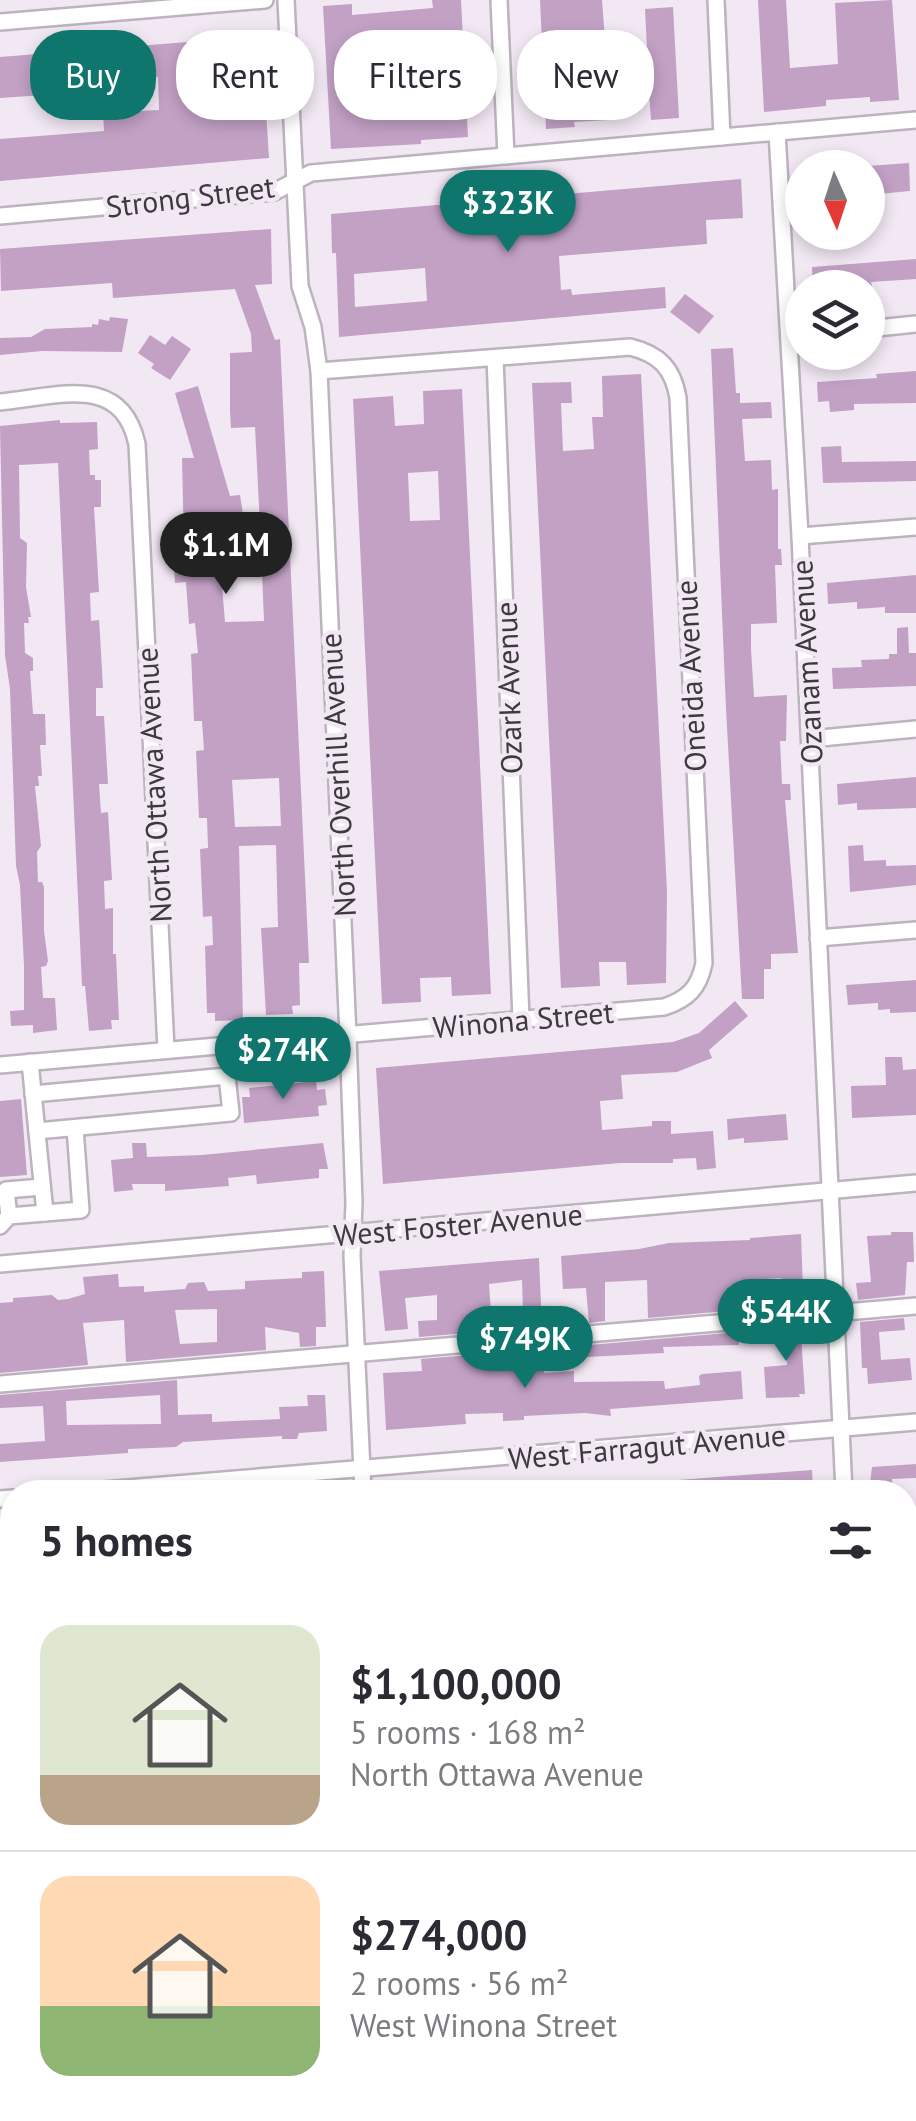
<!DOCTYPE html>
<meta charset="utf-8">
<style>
body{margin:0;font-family:"PT Sans",sans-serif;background:#f2f2f3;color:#2b2b33;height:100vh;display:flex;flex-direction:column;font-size:38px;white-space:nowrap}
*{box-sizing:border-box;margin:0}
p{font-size:32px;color:#7c7c81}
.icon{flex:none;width:55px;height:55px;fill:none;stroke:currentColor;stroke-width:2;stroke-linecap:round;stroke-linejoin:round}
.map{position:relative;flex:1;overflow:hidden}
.panel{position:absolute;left:0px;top:1480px;width:918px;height:642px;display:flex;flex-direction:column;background:#fff;border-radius:40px 40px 0 0;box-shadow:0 5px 15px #0003}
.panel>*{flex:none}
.hud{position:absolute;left:30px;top:30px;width:858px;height:90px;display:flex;gap:20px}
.needle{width:65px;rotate:177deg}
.tools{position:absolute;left:785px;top:150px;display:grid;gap:20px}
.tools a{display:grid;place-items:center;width:100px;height:100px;border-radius:50%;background:#fff;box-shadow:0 5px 15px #0003;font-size:50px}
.price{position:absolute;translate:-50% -85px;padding:0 22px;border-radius:35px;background:#0f766e;color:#fff;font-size:32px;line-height:65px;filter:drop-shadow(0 2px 5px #0008)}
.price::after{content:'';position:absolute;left:50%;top:60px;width:30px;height:22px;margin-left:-15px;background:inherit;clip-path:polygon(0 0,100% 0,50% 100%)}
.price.active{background:#222;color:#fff}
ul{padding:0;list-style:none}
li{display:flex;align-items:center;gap:30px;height:250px;padding:0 40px}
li+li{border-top:2px solid #e1e1e2}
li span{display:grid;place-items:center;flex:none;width:280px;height:200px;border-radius:30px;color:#555}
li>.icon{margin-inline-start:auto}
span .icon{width:120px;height:120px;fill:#fffc;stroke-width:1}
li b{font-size:42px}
h2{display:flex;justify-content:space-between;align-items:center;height:120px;padding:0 40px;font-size:42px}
.tag{padding:0 35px;border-radius:40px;background:#fff;box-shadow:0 5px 15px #0003;font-size:35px;line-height:90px}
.tag.active{background:#0f766e;color:#fff}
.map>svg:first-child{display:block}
.building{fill:#c2a1c5;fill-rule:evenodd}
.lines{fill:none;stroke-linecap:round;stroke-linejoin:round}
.minor-casing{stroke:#bcb3be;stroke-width:20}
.minor{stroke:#fff;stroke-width:15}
.labels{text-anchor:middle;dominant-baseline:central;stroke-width:9;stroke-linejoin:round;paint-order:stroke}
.street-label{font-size:30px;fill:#3d393e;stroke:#f2e8f4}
</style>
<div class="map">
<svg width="916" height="2121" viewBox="0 0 916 2121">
<rect width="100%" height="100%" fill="#f2e8f4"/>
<g class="building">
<path d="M432 0H461L468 137 421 140V144L331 149 323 6 352 4V15L433 8Z"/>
<path d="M540 0H602L606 53 647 49 645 9 673 7 679 118 651 120 647 65 601 69 608 120 574 122 575 127 546 129Z"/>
<path d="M758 0H786L790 68 838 64 835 3 892 0 899 100 870 102V97L826 100V106L764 112Z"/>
<path d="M263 36 262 110H266L269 158 0 181V139L104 131 102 91 0 98V57ZM158 77 159 110 118 112 117 79Z"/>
<path d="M909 163 910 191 868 195V166Z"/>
<path d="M741 179 743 218 706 220 707 244 559 256 561 290 571 289 572 295 665 287 666 308 339 337 336 253H332L331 214ZM425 268 427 301 355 307 354 274Z"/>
<path d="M271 229 272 284 255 285 275 340 280 339 309 963H299L300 1005 292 1006 293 1014 266 1015 261 928 278 927 276 845 239 846 243 1020 215 1021V1013H207L205 946 213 945 212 916 203 917 200 849 208 848 207 818H199L196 751 204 750 202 721H194L191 654 198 653 195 623 189 624 186 582 175 583 173 548 184 547 182 458H194L175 393 198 386 230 496 240 495 245 527 260 526 255 427 231 428 230 411V353L252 352 251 334 235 289 113 298 112 283 1 291 0 249ZM262 573 264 621 225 622 221 574ZM279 778 281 826 235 827 232 780Z"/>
<path d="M916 259V279L871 282 872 286 813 288 812 267Z"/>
<path d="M685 294 714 316 699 334 670 312Z"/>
<path d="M110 317 128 319 122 352 42 351 0 355V338L31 337 45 329 92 327V324L98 325 99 319 109 321Z"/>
<path d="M150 335 165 345 172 336 191 349 170 380 151 368 154 364 138 353Z"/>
<path d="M733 348 736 393H740V403L771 402 772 418 742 419 745 461 771 460 772 490 778 489V549H781L782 565H775L777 623 751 624V649L754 697 787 695 786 741H780L782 784H790L791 800H785L798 953 771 954V969H764V999H742L726 709 711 349Z"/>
<path d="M916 371V403L854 404V410L830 412 829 401 818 402 817 382 877 378 876 374Z"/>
<path d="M641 374 667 891 666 983 627 985 626 962H599L600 986 561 988 532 383 571 382 572 403H561L563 451 594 449 592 417H603L602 376Z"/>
<path d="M462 389 491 994 452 996 451 977 420 978 421 1002 382 1004 353 399 393 396 395 426 424 424 423 391ZM438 471 440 520 410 521 408 473Z"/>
<path d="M60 420V423L97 422 98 449 89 450 90 475H95V480H101V507H94L99 592 90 593 91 621 99 620 100 635 103 688H96V716H104L108 784H99L101 813 108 812 112 880 104 881 105 909 113 908V954H116L119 1020H111L112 1029 89 1031 85 986H82L58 463 19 465 20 538 27 543 26 587 31 617H28L29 623H24L25 653 33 658V671H30L33 714H45L46 745H40L42 776H38L39 786H35L41 846 37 852 38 882H42L44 887V931L48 961 46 966 41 967 43 998H55L57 1030 33 1033V1025L11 1026 10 1011 24 1010V966L20 885 16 866 10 689 5 655 0 426Z"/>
<path d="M841 446 842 462 916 461V481L823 483 821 447Z"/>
<path d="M916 575V613H885V607L857 609V602L828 604 827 583Z"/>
<path d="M908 627 909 653H916V686L833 689 832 668 862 667 861 660 889 659V654H897V628Z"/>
<path d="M916 777V808L857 810V803L838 805 837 784Z"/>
<path d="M863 845 864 861 886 860V866L916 865V885L850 892 848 846Z"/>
<path d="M916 980V1012L890 1013V1009L878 1010V1003L848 1005 846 985Z"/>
<path d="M735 1001 748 1016 709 1050 712 1058 677 1072 621 1075 623 1099 600 1101 602 1130 652 1126V1121H671V1134L713 1131 716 1168 697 1170 696 1158 673 1159V1163H620L383 1184 376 1068 673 1042 699 1033Z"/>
<path d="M885 1057H902L903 1070 916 1069V1115L852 1118 851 1086 886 1085Z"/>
<path d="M316 1081 317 1090 325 1089 327 1105 318 1106 319 1116 244 1123 242 1097H250L249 1088Z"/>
<path d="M21 1099 27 1175 0 1177V1101Z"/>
<path d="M786 1114 788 1140 744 1143V1138L728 1140 727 1119Z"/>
<path d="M132 1143H146L147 1157 202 1155 323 1143 328 1169H319V1178L257 1184 256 1175 228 1178 229 1186 165 1191V1184H132L133 1190 114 1192 111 1160 133 1158Z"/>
<path d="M891 1232H913L914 1262H907L905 1295 858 1300 856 1283 871 1282 867 1236 891 1235Z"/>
<path d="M801 1234 803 1290H808L809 1304 782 1306 781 1278 748 1280 749 1309 648 1318 647 1280 605 1282V1321L589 1323 586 1288 563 1289 561 1256 639 1249 669 1243 750 1240V1238Z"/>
<path d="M539 1258 542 1327 419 1337 418 1321 437 1320V1295L405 1298 408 1329 385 1331 379 1271ZM522 1280 523 1310 491 1312 489 1284Z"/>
<path d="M324 1271 326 1327H316V1346L300 1347 299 1333 265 1327 266 1350 126 1362 124 1320 83 1323 88 1365 0 1373V1303L13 1302V1298L52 1295 58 1300 68 1299 85 1294 83 1277 118 1274 119 1287 144 1286V1292L185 1289 188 1283 204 1282 208 1291 245 1289V1281L302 1278V1272ZM217 1309V1342L180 1344 175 1310Z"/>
<path d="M904 1318 905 1330 879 1332 881 1360 910 1358 912 1380 868 1384 867 1368H862L860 1322Z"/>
<path d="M810 1326V1335L801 1336 805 1394H799L800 1397 766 1398 764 1367 787 1365 785 1340 762 1341 761 1330Z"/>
<path d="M738 1332 739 1345 663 1347 664 1353 568 1358 567 1347Z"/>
<path d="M543 1349 544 1373 574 1371V1382L664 1381 665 1389 700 1385 699 1376 702 1374 741 1371 743 1399 610 1409 611 1416 585 1413 524 1416V1420L503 1421V1413L465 1414 466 1424 386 1430 383 1373 422 1371 421 1359Z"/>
<path d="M177 1380 178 1415 212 1414V1422L280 1419 279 1407 308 1406 307 1395H325L327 1431 299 1433 297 1439H282V1436L183 1442 176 1447 128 1449V1453L0 1462V1444L45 1441 43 1406 0 1408V1395ZM160 1395 161 1424 67 1425 66 1401Z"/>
<path d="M916 1464V1478L892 1479 893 1492H869L872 1467Z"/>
<path d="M812 1470 813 1488 785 1492H678V1480Z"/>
</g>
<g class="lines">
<defs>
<g id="minor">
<path d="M286 0 300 286 313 327 319 371 348 1036 354 1202 352 1256 363 1492"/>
<path d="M499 0 506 156"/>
<path d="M716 0 722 137"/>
<path d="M0 22 265 0"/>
<path d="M777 132 800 536 844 1492"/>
<path d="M0 216 274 192 311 173 916 120"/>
<path d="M868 329 916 324"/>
<path d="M495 358 521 1019"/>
<path d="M0 402C57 397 121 372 137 444L166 1050"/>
<path d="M800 536 916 527"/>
<path d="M810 739 916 729"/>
<path d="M818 938 916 930"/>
<path d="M30 1062 45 1213"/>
<path d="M0 1065 664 1007C688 999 699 988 704 963L678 398C673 368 659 354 630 347L319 371"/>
<path d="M33 1094 227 1076 231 1113 37 1131"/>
<path d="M9 1216 6 1190 42 1187"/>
<path d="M0 1226 9 1216 81 1210 75 1128"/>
<path d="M0 1264 916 1183"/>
<path d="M0 1384 916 1306"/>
<path d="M79 1492 916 1422"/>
<path d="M0 1499 12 1498"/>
<path d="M905 1544 916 1543"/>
<path d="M0 1623 12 1622"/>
<path d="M905 1662 916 1661"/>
<path d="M0 1740 12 1739"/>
<path d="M905 1782 916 1781"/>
<path d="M0 1860 12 1859"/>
<path d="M0 1899 9 2121"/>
<path d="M905 1901 916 1900"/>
<path d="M905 2019 916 2018"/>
<path d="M391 2110V2121"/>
<path d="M873 2110 874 2121"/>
</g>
</defs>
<use href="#minor" class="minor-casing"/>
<use href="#minor" class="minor"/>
</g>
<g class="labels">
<g class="street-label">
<text transform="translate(190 196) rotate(-7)">Strong Street</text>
<text transform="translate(806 662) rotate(-93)">Ozanam Avenue</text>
<text transform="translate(690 676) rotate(-93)">Oneida Avenue</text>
<text transform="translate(508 688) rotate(-92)">Ozark Avenue</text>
<text transform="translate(337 775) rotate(-93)">North Overhill Avenue</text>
<text transform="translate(153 785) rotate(-93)">North Ottawa Avenue</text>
<text transform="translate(523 1019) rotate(-5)">Winona Street</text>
<text transform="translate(458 1224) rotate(-5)">West Foster Avenue</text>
<text transform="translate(647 1446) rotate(-5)">West Farragut Avenue</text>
</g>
</g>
</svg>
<div class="tools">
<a><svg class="needle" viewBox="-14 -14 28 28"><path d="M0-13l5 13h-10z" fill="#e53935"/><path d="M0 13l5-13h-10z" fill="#7c7c81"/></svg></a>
<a><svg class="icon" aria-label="layers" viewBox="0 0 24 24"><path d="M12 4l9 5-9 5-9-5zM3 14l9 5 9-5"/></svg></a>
</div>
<b class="price" style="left:508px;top:255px">$323K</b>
<b class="price active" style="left:226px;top:597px">$1.1M</b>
<b class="price" style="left:283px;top:1102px">$274K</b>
<b class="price" style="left:786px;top:1364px">$544K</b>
<b class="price" style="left:525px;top:1391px">$749K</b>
<div class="hud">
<a class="tag active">Buy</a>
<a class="tag">Rent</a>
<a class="tag">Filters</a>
<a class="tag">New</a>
</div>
<section class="panel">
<h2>5 homes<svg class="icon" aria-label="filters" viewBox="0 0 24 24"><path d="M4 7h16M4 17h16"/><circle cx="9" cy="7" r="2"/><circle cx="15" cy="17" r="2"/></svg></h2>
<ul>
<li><span style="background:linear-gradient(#dfe7d0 75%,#b9a48a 0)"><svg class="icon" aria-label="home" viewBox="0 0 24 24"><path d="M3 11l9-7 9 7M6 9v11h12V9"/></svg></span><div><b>$1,100,000</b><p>5 rooms · 168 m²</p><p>North Ottawa Avenue</p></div></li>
<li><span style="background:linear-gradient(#ffd9b3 65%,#8fb573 0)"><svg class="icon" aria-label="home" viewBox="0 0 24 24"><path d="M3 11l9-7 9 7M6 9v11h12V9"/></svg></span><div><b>$274,000</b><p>2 rooms · 56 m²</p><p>West Winona Street</p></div></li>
</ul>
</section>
</div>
